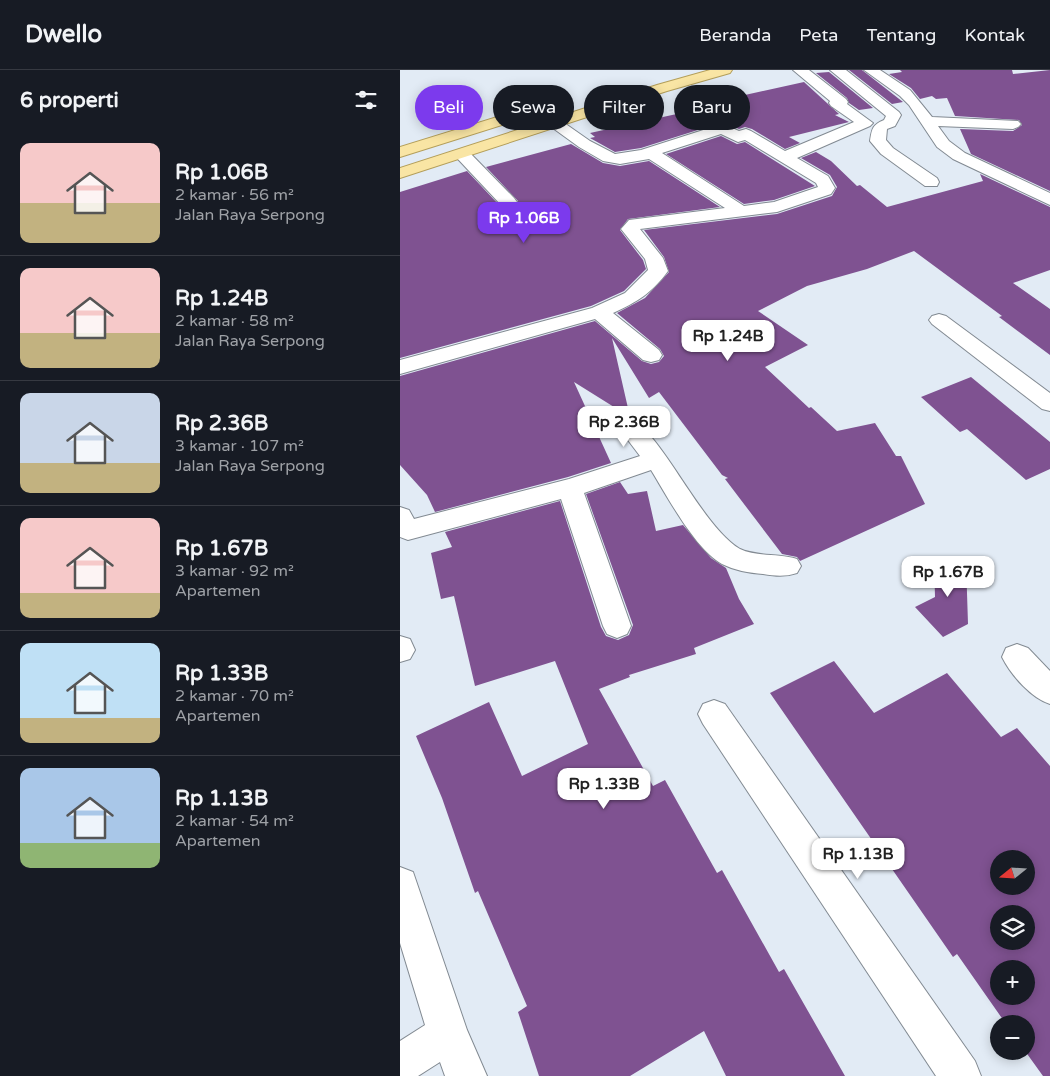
<!DOCTYPE html>
<html lang="id">
<meta charset="utf-8">
<style>
body{margin:0;font-family:"Varela Round",sans-serif;background:#242831;color:#f1f3f6;height:100vh;display:flex;flex-direction:column;font-size:19px;white-space:nowrap}
*{box-sizing:border-box;margin:0}
p{font-size:16px;color:#9ea1a6}
.icon{flex:none;width:28px;height:28px;fill:none;stroke:currentColor;stroke-width:2;stroke-linecap:round;stroke-linejoin:round}
.map{position:relative;flex:1;overflow:hidden}
.panel{display:flex;flex-direction:column;background:#171b24;width:400px}
.panel>*{flex:none}
.top-card{position:absolute;left:15px;top:15px;width:475px;height:45px;display:flex;gap:10px}
.needle{width:32px;rotate:252deg}
.controls{position:absolute;left:590px;top:780px;display:grid;gap:10px}
.controls a{display:grid;place-items:center;width:45px;height:45px;border-radius:50%;background:#171b24;box-shadow:0 2px 12px #0003;font-size:25px}
.price{position:absolute;translate:-50% -42px;padding:0 11px;border-radius:10px;background:#fff;color:#222;font-size:16px;line-height:32px;filter:drop-shadow(0 1px 2px #0008)}
.price::after{content:'';position:absolute;left:50%;top:30px;width:15px;height:11px;margin-left:-8px;background:inherit;clip-path:polygon(0 0,100% 0,50% 100%)}
.price.selected{background:#7c3aed;color:#fff}
ul{padding:0;list-style:none}
li{display:flex;align-items:center;gap:15px;height:125px;padding:0 20px}
li+li{border-top:1px solid #363941}
li span{display:grid;place-items:center;flex:none;width:140px;height:100px;border-radius:10px;color:#555}
li>.icon{margin-inline-start:auto}
span .icon{width:60px;height:60px;fill:#fffc;stroke-width:1}
li b{font-size:21px}
h2{display:flex;justify-content:space-between;align-items:center;height:60px;padding:0 20px;font-size:21px}
.chip{padding:0 18px;border-radius:22px;background:#171b24;box-shadow:0 2px 12px #0003;font-size:18px;line-height:45px}
.chip.selected{background:#7c3aed;color:#fff}
header{display:flex;align-items:center;gap:30px;box-sizing:border-box;height:70px;padding:0 25px;background:#171b24;border-bottom:1px solid #363941}
header strong{font-size:24px}
nav{display:flex;gap:28px;margin-inline-start:auto;font-size:18px}
main{display:flex;flex:1;min-height:0}
.map>svg:first-child{display:block}
.building{fill:#7f5291;fill-rule:evenodd}
.lines{fill:none;stroke-linecap:round;stroke-linejoin:round}
.minor-casing{stroke:#828a92;stroke-width:2}
.primary-casing{stroke:#b39e5a;stroke-width:2}
.minor{fill:#fff;fill-rule:evenodd}
.primary{fill:#f9e5a4;fill-rule:evenodd}
</style>
<header>
<strong>Dwello</strong>
<nav><a>Beranda</a><a>Peta</a><a>Tentang</a><a>Kontak</a></nav>
</header>
<main>
<section class="panel">
<h2>6 properti<svg class="icon" aria-label="filters" viewBox="0 0 24 24"><path d="M4 7h16M4 17h16"/><circle cx="9" cy="7" r="2"/><circle cx="15" cy="17" r="2"/></svg></h2>
<ul>
<li><span style="background:linear-gradient(#f6c9c9 60%,#c2b280 0)"><svg class="icon" aria-label="home" viewBox="0 0 24 24"><path d="M3 11l9-7 9 7M6 9v11h12V9"/></svg></span><div><b>Rp 1.06B</b><p>2 kamar · 56 m²</p><p>Jalan Raya Serpong</p></div></li>
<li><span style="background:linear-gradient(#f6c9c9 65%,#c2b280 0)"><svg class="icon" aria-label="home" viewBox="0 0 24 24"><path d="M3 11l9-7 9 7M6 9v11h12V9"/></svg></span><div><b>Rp 1.24B</b><p>2 kamar · 58 m²</p><p>Jalan Raya Serpong</p></div></li>
<li><span style="background:linear-gradient(#c9d6e8 70%,#c2b280 0)"><svg class="icon" aria-label="home" viewBox="0 0 24 24"><path d="M3 11l9-7 9 7M6 9v11h12V9"/></svg></span><div><b>Rp 2.36B</b><p>3 kamar · 107 m²</p><p>Jalan Raya Serpong</p></div></li>
<li><span style="background:linear-gradient(#f6c9c9 75%,#c2b280 0)"><svg class="icon" aria-label="home" viewBox="0 0 24 24"><path d="M3 11l9-7 9 7M6 9v11h12V9"/></svg></span><div><b>Rp 1.67B</b><p>3 kamar · 92 m²</p><p>Apartemen</p></div></li>
<li><span style="background:linear-gradient(#bfe0f5 75%,#c2b280 0)"><svg class="icon" aria-label="home" viewBox="0 0 24 24"><path d="M3 11l9-7 9 7M6 9v11h12V9"/></svg></span><div><b>Rp 1.33B</b><p>2 kamar · 70 m²</p><p>Apartemen</p></div></li>
<li><span style="background:linear-gradient(#a9c7e8 75%,#8fb573 0)"><svg class="icon" aria-label="home" viewBox="0 0 24 24"><path d="M3 11l9-7 9 7M6 9v11h12V9"/></svg></span><div><b>Rp 1.13B</b><p>2 kamar · 54 m²</p><p>Apartemen</p></div></li>
</ul>
</section>
<div class="map">
<svg width="650" height="1006" viewBox="0 0 650 1006">
<rect width="100%" height="100%" fill="#e2ebf5"/>
<g class="building">
<path d="M449 0H462L503 32 492 34Z"/>
<path d="M500 0H612L613 4 650 0V121L571 84 560 59 613 61 622 55 619 50 555 46 547 28 536 29 532 26 520 29 511 18 489 4 502 2Z"/>
<path d="M429 2 473 38 459 40 449 33 447 28 416 3Z"/>
<path d="M404 12 439 44 435 45 449 52 389 67 400 73 385 79 352 59 345 57 339 59 323 52 241 78 215 82 190 68 195 67 190 63 304 38 300 35Z"/>
<path d="M321 66 337 74 345 72 415 116 374 130 344 134 266 84Z"/>
<path d="M171 74 203 93 220 96 249 91 320 137 228 149 220 160 243 190 246 199 224 221 191 236 0 288V122L67 101 101 137 114 138 118 131 86 97Z"/>
<path d="M416 82 431 91 457 116 460 115 487 137 583 111 580 104 650 137V200L613 213 650 239V285L599 247 602 246 514 181 467 199 407 216 358 241 408 275 365 297 409 338 411 337 437 361 475 353 496 386H501L525 434 400 491 397 487 382 484 325 409 328 408 322 405 259 322 249 328 212 268 230 347 174 312 211 393 168 407 35 442 27 425 0 395V306L195 251 242 291 251 294 259 292 264 286 260 279 217 243 245 228 269 202 264 187 244 160 377 144 432 126 437 117 430 105 401 88Z"/>
<path d="M571 307 650 372V399L626 410 567 359 560 362 521 327Z"/>
<path d="M220 412 228 424 247 421 256 461 283 455 311 488 326 498 339 529 354 554 294 578 296 584 229 605 230 607 199 619 253 716 265 710 317 803 322 800 379 902 384 899 445 1006H326L304 961 230 1006H139L118 942 127 936 78 821 75 823 42 728 16 666 89 632 122 706 188 674 155 591 75 616 54 526 41 529 31 483 52 477 45 462 160 431 201 557 206 566 218 570 229 565 233 555 186 424Z"/>
<path d="M534 488 566 492 568 554 543 567 515 537 535 527Z"/>
<path d="M434 591 474 643 547 603 601 667 617 658 650 696V1006H643L625 981 626 954H606L557 884 553 887 370 623ZM599 789H626V816H599ZM599 844H626V871H599ZM599 899H626V926H599Z"/>
</g>
<g class="lines">
<defs>
<g id="minor">
<path d="M393 0H409L446 29 448 32 447 34 473 53 470 56 397 88 428 106 435 118 431 124 377 142 240 159 263 188 268 201C252 223 237 232 213 243L259 280 262 285 259 290 251 292 243 290 195 249 0 304V290L192 238 225 223 248 200 245 189 221 159 229 150 325 138 249 89 220 94 203 91 179 77 150 56 147 53 150 50H160L190 71 215 84 241 80 322 54 339 61 346 59 351 61 385 81 454 52 431 36 429 33 430 31ZM321 64 338 72 345 70 416 113 418 117 374 132 344 136 262 83Z"/>
<path d="M430 0H446L499 42 501 45 495 56 487 59 486 70 493 78 537 108 539 112 537 116H525L481 84 470 71C472 59 472 55 484 50L486 46Z"/>
<path d="M464 0H480L510 20 532 47 618 51 621 54 618 57 613 59 538 56 549 71 565 83 650 123V135L553 89 537 77 509 35 500 26Z"/>
<path d="M62 79 68 81 114 128 117 132 114 136 108 137 102 136 56 87 54 84 56 81Z"/>
<path d="M539 244 546 246 650 323V341L642 339 532 254 529 250 532 246Z"/>
<path d="M230 349C241 352 245 360 252 368 277 397 310 462 340 479 356 487 379 483 397 489L401 496 397 503C385 507 375 506 363 504 349 503 334 500 322 494 295 479 267 426 251 400L184 423 231 556 227 564 217 568 207 564 203 556 161 429 8 470 0 467V437L9 440 14 449 169 409 240 386 218 357 222 351Z"/>
<path d="M0 566 10 569 15 580 10 589 0 592Z"/>
<path d="M617 574 628 578 650 601V634C631 628 611 605 602 587L606 578Z"/>
<path d="M314 630 325 634 575 991 581 1006H536L303 654 298 644 303 634Z"/>
<path d="M0 797 13 802 67 960 87 1006H45L40 992 18 1006H0V971L25 955 0 873Z"/>
</g>
<g id="primary">
<path d="M310 0H332L330 3 267 21 0 108V98L257 15Z"/>
<path d="M113 42 118 44 121 47 118 50 0 87V77Z"/>
</g>
</defs>
<use href="#minor" class="minor-casing"/>
<use href="#primary" class="primary-casing"/>
<use href="#minor" class="minor"/>
<use href="#primary" class="primary"/>
</g>
</svg>
<div class="controls">
<a><svg class="needle" viewBox="-14 -14 28 28"><path d="M0-13l5 13h-10z" fill="#e53935"/><path d="M0 13l5-13h-10z" fill="#9ea1a6"/></svg></a>
<a><svg class="icon" aria-label="layers" viewBox="0 0 24 24"><path d="M12 4l9 5-9 5-9-5zM3 14l9 5 9-5"/></svg></a>
<a>+</a>
<a>−</a>
</div>
<b class="price selected" style="left:124px;top:174px">Rp 1.06B</b>
<b class="price" style="left:328px;top:292px">Rp 1.24B</b>
<b class="price" style="left:224px;top:378px">Rp 2.36B</b>
<b class="price" style="left:548px;top:528px">Rp 1.67B</b>
<b class="price" style="left:204px;top:740px">Rp 1.33B</b>
<b class="price" style="left:458px;top:810px">Rp 1.13B</b>
<div class="top-card">
<a class="chip selected">Beli</a>
<a class="chip">Sewa</a>
<a class="chip">Filter</a>
<a class="chip">Baru</a>
</div>
</div>
</main>
